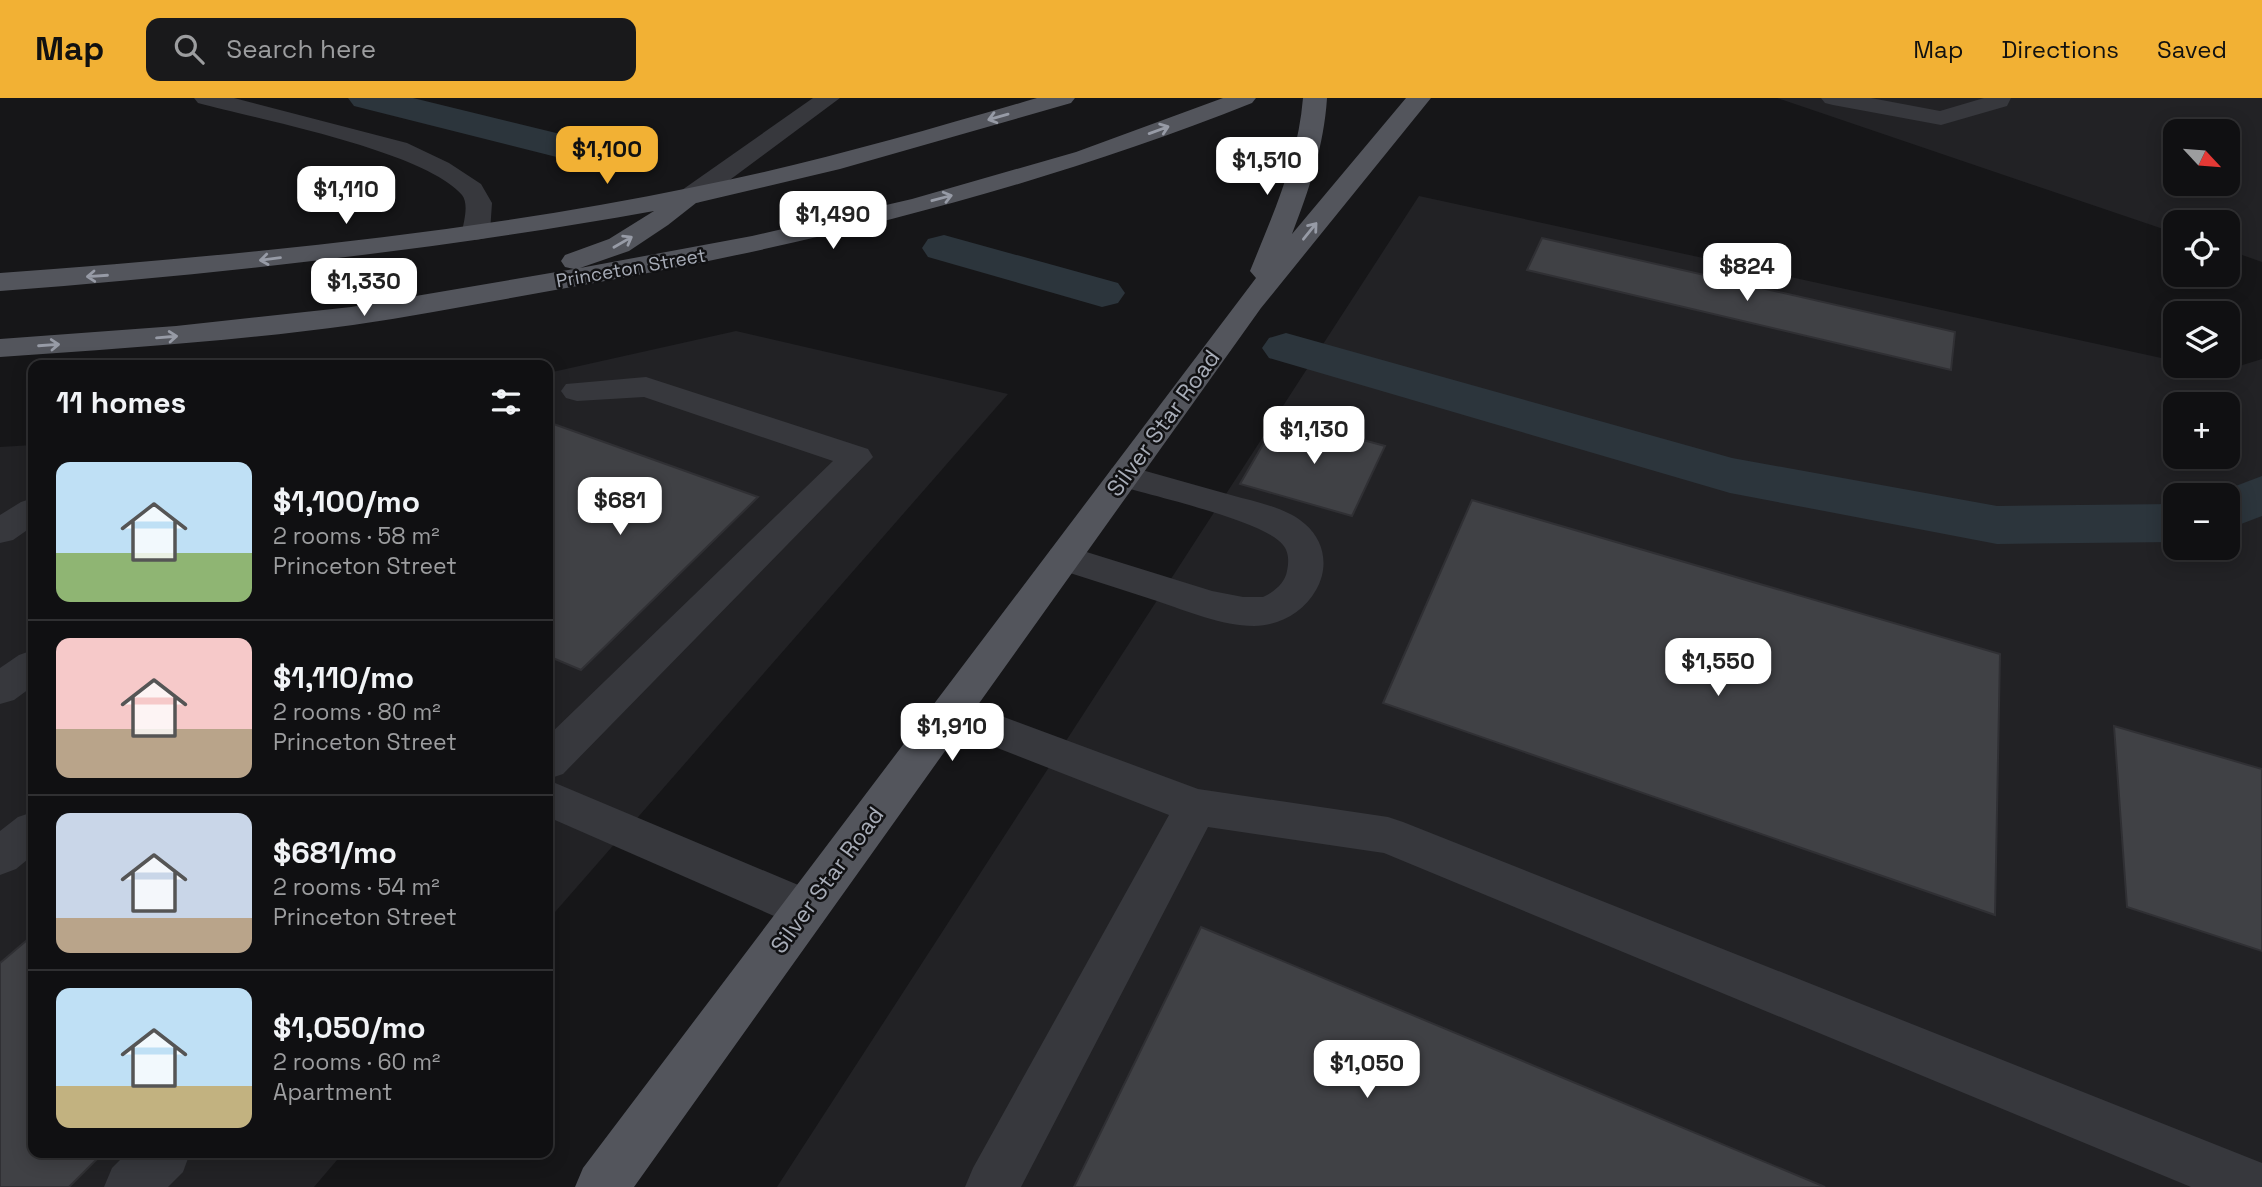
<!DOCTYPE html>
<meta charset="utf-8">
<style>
body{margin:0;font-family:"Space Grotesk",sans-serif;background:#19191b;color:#f1f3f6;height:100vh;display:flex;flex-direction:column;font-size:26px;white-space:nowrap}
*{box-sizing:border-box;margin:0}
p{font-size:23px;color:#9c9d9f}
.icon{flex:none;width:38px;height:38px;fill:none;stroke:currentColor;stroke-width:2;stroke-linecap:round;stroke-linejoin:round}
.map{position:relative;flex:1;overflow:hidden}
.panel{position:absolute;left:28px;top:262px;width:525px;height:798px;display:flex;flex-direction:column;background:#101012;border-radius:14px;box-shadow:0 4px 18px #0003,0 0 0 2px #303032}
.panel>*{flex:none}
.needle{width:46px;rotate:116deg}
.tools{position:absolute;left:2163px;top:21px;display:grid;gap:14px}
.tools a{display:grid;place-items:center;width:77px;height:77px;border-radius:14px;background:#101012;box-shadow:0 4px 18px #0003,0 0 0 2px #303032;font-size:35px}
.price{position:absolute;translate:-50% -60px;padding:0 16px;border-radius:14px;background:#fff;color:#222;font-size:23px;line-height:46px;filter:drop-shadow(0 2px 4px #0008)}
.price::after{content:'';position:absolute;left:50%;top:42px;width:21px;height:16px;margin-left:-10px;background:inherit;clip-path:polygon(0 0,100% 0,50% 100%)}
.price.current{background:#f2b134;color:#111}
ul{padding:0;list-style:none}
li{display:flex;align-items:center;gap:21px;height:175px;padding:0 28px}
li+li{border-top:2px solid #303032}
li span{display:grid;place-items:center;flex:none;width:196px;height:140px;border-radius:14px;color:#555}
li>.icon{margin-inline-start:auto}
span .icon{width:84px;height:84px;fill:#fffc;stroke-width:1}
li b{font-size:30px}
h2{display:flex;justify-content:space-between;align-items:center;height:84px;padding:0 28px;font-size:30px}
header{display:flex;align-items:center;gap:42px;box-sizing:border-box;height:98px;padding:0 35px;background:#f2b134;color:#111}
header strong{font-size:33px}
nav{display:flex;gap:38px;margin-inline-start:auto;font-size:24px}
.search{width:490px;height:63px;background:#19191b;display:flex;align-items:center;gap:18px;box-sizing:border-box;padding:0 24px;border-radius:14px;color:#9c9d9f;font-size:26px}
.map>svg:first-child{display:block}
.built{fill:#222225;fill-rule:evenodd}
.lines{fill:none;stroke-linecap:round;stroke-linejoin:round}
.canal{fill:#2c353c;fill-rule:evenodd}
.building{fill:#404145;stroke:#303034;stroke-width:2}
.minor{fill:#37383d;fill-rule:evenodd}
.major{fill:#53555c;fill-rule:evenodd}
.oneway{stroke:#979ba6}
.labels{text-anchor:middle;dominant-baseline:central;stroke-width:5;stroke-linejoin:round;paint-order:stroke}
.far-street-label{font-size:19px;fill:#a8adb8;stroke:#111113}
.street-label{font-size:23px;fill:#a8adb8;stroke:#111113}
</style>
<header>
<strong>Map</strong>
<div class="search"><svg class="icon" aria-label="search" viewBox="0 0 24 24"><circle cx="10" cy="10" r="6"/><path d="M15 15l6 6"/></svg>Search here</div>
<nav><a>Map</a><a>Directions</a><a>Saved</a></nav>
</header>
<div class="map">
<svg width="2262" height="1089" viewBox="0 0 2262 1089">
<rect width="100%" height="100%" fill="#161618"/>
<g class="built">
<path d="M1777 0H2262V164L2228 152V124H2175V135ZM2175 33H2228V86H2175Z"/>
<path d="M1419 98 2175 263V268H2197L2223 273 2262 261V1089H777ZM2175 306H2228V359H2175ZM2175 397H2228V450H2175Z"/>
<path d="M736 233 1008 296 548 822V275Z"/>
<path d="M33 347V1055H343L314 1089H0V349Z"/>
</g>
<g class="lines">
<g class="canal">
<path d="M348 0H413L630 53 636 62 630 71 616 74 354 8Z"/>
<path d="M944 137 1118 185 1125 195 1118 205 1102 209 928 159 922 150 928 141Z"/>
<path d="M1286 235 1732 360 1997 408 2175 406V444L1997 446 1730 395 1269 260 1262 250 1269 240Z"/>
<path d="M2262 378V418L2228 431V397H2212Z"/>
</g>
</g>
<g class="building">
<path d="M1542 140 1955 234 1951 272 1527 172Z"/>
<path d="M1279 319 1385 348 1352 418 1240 386Z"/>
<path d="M548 324 758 399 581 572 548 558Z"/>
<path d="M1472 402 2000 556 1995 817 1383 605Z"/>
<path d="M2114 628 2262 671V853L2127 809Z"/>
<path d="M1201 829 1825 1089H1074Z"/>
<path d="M33 837V1055H103L69 1089H0V865Z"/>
</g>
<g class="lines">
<g class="minor">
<path d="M194 0H234L407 45 449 65 481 86 492 105 490 134 486 140 476 142 466 140 462 134C464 123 469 106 462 97 425 53 257 21 198 5Z"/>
<path d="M813 0H840L700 104 691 106 682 104 678 98 682 92Z"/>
<path d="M1821 0H1871L1940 13 1984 0H2011L2007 8 1941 27 1833 7 1825 5Z"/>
<path d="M646 279 868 351 873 359 563 676 548 681V638L833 363 644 299 577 303 566 300 561 293 566 286Z"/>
<path d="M1124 367C1160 377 1195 387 1231 397 1255 404 1286 409 1305 426 1325 443 1329 470 1316 492 1303 515 1280 527 1254 528 1222 528 1187 513 1157 503 1122 492 1087 480 1051 469L1046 460 1051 451 1064 447 1212 493 1243 499H1263C1274 494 1285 485 1287 473 1289 464 1289 454 1283 447 1266 423 1145 396 1112 386L1107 378 1112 370Z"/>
<path d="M33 400V428L13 442 0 445V417L21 404Z"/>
<path d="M33 552V588L14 602 0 606V570L19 557Z"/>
<path d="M950 599 1198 691 1388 719 1403 724 2262 1065V1089H2191L1384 755 1208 729 1021 1089H965L973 1070 1169 717 936 626 930 615 936 604Z"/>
<path d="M548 682 822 797 829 811 822 825 806 831 790 825 548 719Z"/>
<path d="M33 714V757L16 771 0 777V733L18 719Z"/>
<path d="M127 1055H190L183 1074 168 1089H104L112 1070Z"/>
</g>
<g class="major">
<path d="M1037 0H1075L1071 5 840 71 696 105 668 127 629 153 580 170 752 138 912 101 1076 54 1223 0H1256L1252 5C1039 90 820 144 594 185 514 199 434 215 353 227 236 243 118 251 0 259V241L176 228 351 209 574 171 565 169 561 163 565 157 609 141 654 113C437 152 219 176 0 193V175C232 158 466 136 694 89 810 66 924 33 1037 0Z"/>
<path d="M1303 0H1327C1324 48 1309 92 1292 136L1406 0H1431L1261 210 634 1089H575L583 1070 1256 180 1250 173C1273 116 1298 62 1303 0Z"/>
</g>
</g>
<defs><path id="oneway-shaft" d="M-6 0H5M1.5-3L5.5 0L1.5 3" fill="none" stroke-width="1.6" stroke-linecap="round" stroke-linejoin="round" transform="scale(1.75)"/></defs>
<g class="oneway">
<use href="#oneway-shaft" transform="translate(998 19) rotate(164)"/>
<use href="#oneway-shaft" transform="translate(1159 32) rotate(-20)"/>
<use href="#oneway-shaft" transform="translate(942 100) rotate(-15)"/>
<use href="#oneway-shaft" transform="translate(1310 133) rotate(-51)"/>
<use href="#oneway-shaft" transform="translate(623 144) rotate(-30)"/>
<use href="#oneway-shaft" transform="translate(270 161) rotate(173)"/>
<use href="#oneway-shaft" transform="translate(97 178) rotate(176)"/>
<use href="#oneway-shaft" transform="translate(167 239) rotate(-5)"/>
<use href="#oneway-shaft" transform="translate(49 247) rotate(-4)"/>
</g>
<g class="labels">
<g class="far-street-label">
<text transform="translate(631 170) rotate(-10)">Princeton Street</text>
</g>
<g class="street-label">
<text transform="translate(1163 325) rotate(-54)">Silver Star Road</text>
<text transform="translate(827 782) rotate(-54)">Silver Star Road</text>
</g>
</g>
</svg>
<div class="tools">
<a><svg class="needle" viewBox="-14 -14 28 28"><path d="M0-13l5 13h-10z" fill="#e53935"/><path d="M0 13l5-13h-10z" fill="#9c9d9f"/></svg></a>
<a><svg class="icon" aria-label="locate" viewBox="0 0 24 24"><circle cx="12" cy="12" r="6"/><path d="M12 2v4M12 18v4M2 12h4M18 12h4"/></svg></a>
<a><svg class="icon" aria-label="layers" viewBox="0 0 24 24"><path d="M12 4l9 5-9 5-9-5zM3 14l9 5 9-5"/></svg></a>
<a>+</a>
<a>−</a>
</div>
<b class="price current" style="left:607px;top:88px">$1,100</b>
<b class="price" style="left:1267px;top:99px">$1,510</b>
<b class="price" style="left:346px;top:128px">$1,110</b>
<b class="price" style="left:833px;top:153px">$1,490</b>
<b class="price" style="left:1747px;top:205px">$824</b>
<b class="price" style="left:364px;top:220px">$1,330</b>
<b class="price" style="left:1314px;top:368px">$1,130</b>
<b class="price" style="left:620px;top:439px">$681</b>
<b class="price" style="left:1718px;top:600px">$1,550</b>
<b class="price" style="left:952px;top:665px">$1,910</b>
<b class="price" style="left:1367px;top:1002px">$1,050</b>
<section class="panel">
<h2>11 homes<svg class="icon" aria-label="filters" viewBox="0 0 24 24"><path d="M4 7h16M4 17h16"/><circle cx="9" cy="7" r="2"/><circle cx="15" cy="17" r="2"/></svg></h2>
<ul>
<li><span style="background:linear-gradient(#bfe0f5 65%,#8fb573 0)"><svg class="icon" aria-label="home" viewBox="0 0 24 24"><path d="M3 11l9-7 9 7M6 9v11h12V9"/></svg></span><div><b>$1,100/mo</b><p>2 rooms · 58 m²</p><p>Princeton Street</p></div></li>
<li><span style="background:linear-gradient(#f6c9c9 65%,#b9a48a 0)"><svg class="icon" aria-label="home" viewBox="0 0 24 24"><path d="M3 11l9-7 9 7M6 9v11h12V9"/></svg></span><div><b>$1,110/mo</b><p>2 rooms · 80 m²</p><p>Princeton Street</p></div></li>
<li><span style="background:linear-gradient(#c9d6e8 75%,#b9a48a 0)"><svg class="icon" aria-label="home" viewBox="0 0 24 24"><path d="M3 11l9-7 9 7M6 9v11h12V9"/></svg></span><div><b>$681/mo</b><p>2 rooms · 54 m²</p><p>Princeton Street</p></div></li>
<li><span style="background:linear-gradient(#bfe0f5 70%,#c2b280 0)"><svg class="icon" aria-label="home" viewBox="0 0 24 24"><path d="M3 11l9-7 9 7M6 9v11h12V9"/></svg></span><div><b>$1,050/mo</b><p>2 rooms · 60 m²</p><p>Apartment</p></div></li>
</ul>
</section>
</div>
